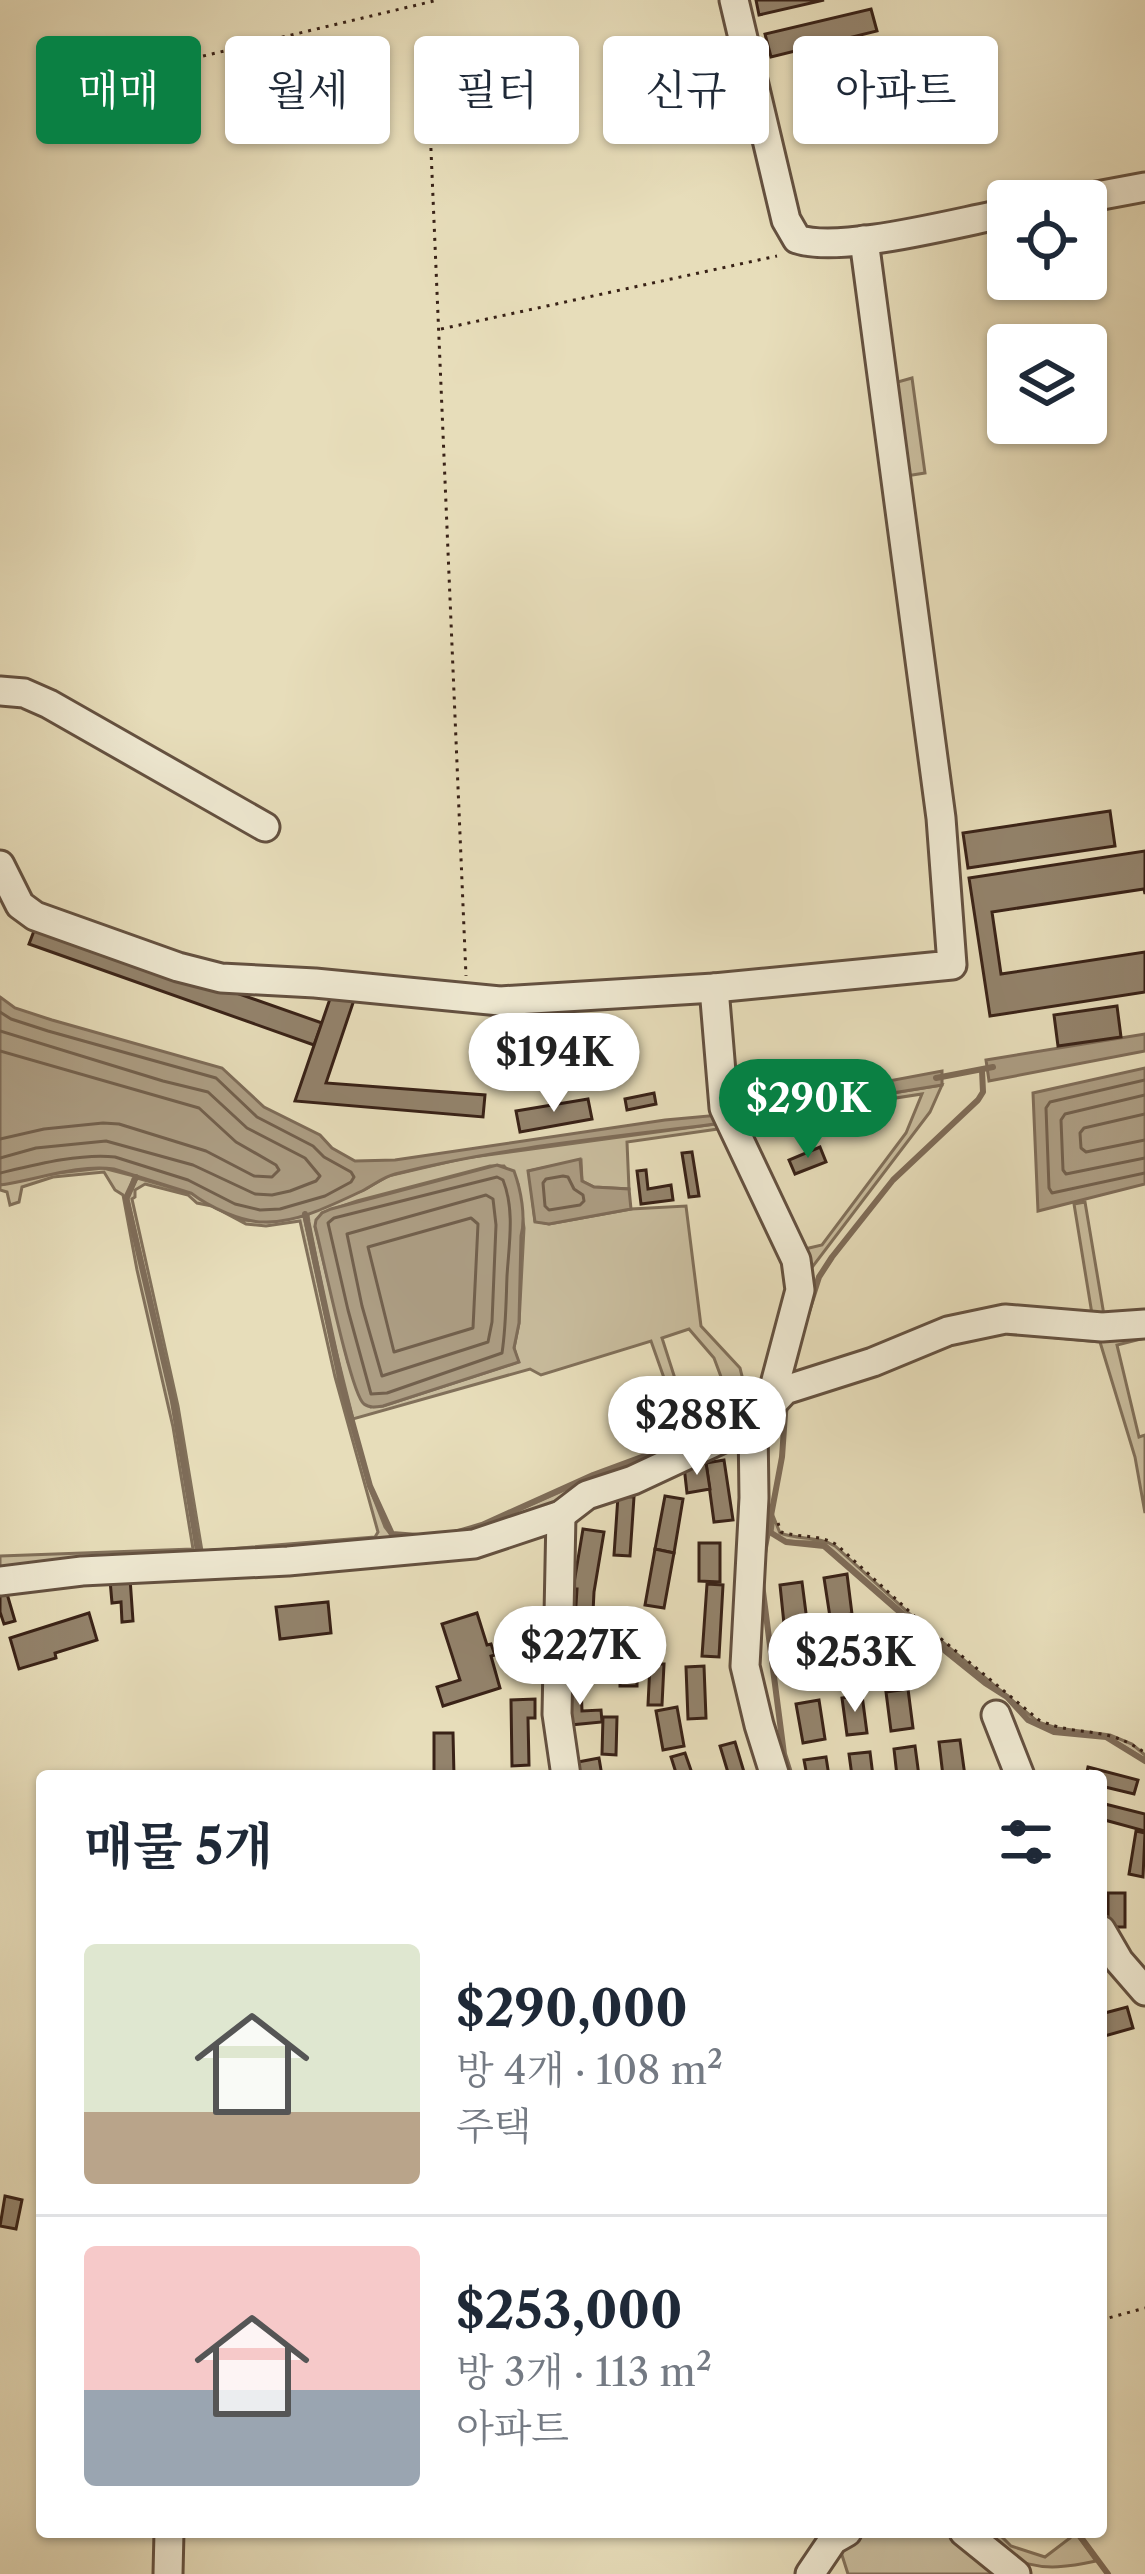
<!DOCTYPE html>
<html lang="ko">
<meta charset="utf-8">
<style>
body{margin:0;font-family:"Libre Caslon Text","Noto Serif KR",serif;background:#f6f6f7;color:#1f2937;height:100vh;display:flex;flex-direction:column;font-size:45px;white-space:nowrap}
*{box-sizing:border-box;margin:0}
p{font-size:39px;color:#747a83}
.icon{flex:none;width:66px;height:66px;fill:none;stroke:currentColor;stroke-width:2;stroke-linecap:round;stroke-linejoin:round}
.map{position:relative;flex:1;overflow:hidden}
.details{position:absolute;left:36px;top:1770px;width:1071px;height:768px;display:flex;flex-direction:column;background:#fff;border-radius:12px;box-shadow:0 3px 9px #0004}
.details>*{flex:none}
.top-card{position:absolute;left:36px;top:36px;width:1074px;height:108px;display:flex;gap:24px}
.tools{position:absolute;left:987px;top:180px;display:grid;gap:24px}
.tools a{display:grid;place-items:center;width:120px;height:120px;border-radius:12px;background:#fff;box-shadow:0 3px 9px #0004;font-size:60px}
.price{position:absolute;translate:-50% -102px;padding:0 27px;border-radius:42px;background:#fff;color:#222;font-size:39px;line-height:78px;filter:drop-shadow(0 3px 6px #0008)}
.price::after{content:'';position:absolute;left:50%;top:72px;width:36px;height:27px;margin-left:-18px;background:inherit;clip-path:polygon(0 0,100% 0,50% 100%)}
.price.current{background:#0b8043;color:#fff}
ul{padding:0;list-style:none}
li{display:flex;align-items:center;gap:36px;height:300px;padding:0 48px}
li+li{border-top:3px solid #e0e1e3}
li span{display:grid;place-items:center;flex:none;width:336px;height:240px;border-radius:12px;color:#555}
li>.icon{margin-inline-start:auto}
span .icon{width:144px;height:144px;fill:#fffc;stroke-width:1}
li b{font-size:51px}
h2{display:flex;justify-content:space-between;align-items:center;height:144px;padding:0 48px;font-size:51px}
.chip{padding:0 42px;border-radius:12px;background:#fff;box-shadow:0 3px 9px #0004;font-size:42px;line-height:108px}
.chip.current{background:#0b8043;color:#fff}
.map>svg:first-child{display:block}
.green{fill:#c9bd9e;stroke:#81705a;stroke-width:3;fill-rule:evenodd}
.water{fill:#ac9d83;stroke:#7e6c58;stroke-width:3}
.lines{fill:none;stroke-linecap:round;stroke-linejoin:round}
.shore{stroke:#72604d;stroke-width:3}
.stream{stroke:#7e6c58;stroke-width:6}
.building{fill:#93836c;stroke:#392217;stroke-width:3}
.minor-casing{stroke:#645140;stroke-width:33}
.path{stroke:#392217;stroke-width:3;stroke-dasharray:3 6;stroke-linecap:butt}
.minor{stroke:#efe9d2;stroke-width:27}
</style>
<div class="map">
<svg width="1145" height="2574" viewBox="0 0 1145 2574">
<rect width="100%" height="100%" fill="#e7ddba"/>
<filter id="stains"><feTurbulence type="fractalNoise" baseFrequency=".00167" numOctaves="4"/><feColorMatrix values="0 0 0 0 .2 0 0 0 0 .09 0 0 0 0 .02 0 0 0 .5 -.17"/></filter>
<radialGradient id="worn" r=".72"><stop offset=".6" stop-color="#630" stop-opacity="0"/><stop offset="1" stop-color="#630" stop-opacity=".3"/></radialGradient>
<g class="green">
<path d="M912 378 925 473 906 476 894 383Z"/>
<path d="M942 1085 930 1112 807 1274 805 1249 822 1245 906 1133 922 1094 740 1122 738 1118Z"/>
<path d="M723 1123 725 1128 627 1142 629 1189 594 1187 582 1181 581 1160 529 1171 535 1221 549 1224 631 1209 686 1206 701 1326 740 1368 743 1380 772 1383 763 1404 736 1417 714 1358 689 1329 662 1338 693 1435 688 1437 681 1426 651 1341 541 1375 530 1369 353 1419 329 1323 309 1222 308 1215 313 1210 364 1190 388 1176 465 1158ZM490 1166H504L518 1184 524 1228 519 1323 514 1348 518 1362 383 1406 371 1407 348 1362 315 1227 322 1213 357 1201Z"/>
<path d="M103 1168 134 1176 126 1199 172 1402 198 1553 180 1428 128 1199 137 1178 191 1193 243 1220 269 1222 304 1216 340 1385 369 1486 385 1527 391 1535 402 1538 455 1534 483 1526 594 1477 692 1440 542 1512 473 1538 0 1568V1556L193 1549 173 1427 137 1270 123 1195 115 1190 104 1172 53 1177 22 1187 19 1202 10 1205 7 1192 0 1190V1185L40 1175ZM145 1184 188 1195 197 1203 212 1206 246 1224 266 1226 300 1221 335 1377 378 1532 375 1537 202 1551 178 1406 132 1199 135 1197V1190Z"/>
<path d="M1085 1202 1105 1321 1093 1320 1074 1204Z"/>
<path d="M974 1329 1145 1330V1338L1117 1345 1139 1437 1145 1435V1513L1135 1457 1100 1342 1007 1333 964 1341 919 1356Z"/>
<path d="M774 1518 780 1533C799 1540 819 1536 835 1546L921 1624 1038 1722 1057 1728 1110 1735 1132 1744 1145 1755V1759L1107 1736 1054 1730 1029 1720 1008 1696 936 1641 825 1544C806 1538 787 1548 772 1532Z"/>
<path d="M870 2532H947L996 2574H848L840 2549Z"/>
<path d="M971 2532H997L1011 2546 1045 2557 1070 2538 1069 2532H1075L1096 2561C1036 2574 1020 2566 971 2532Z"/>
</g>
<g class="water">
<path d="M0 997 15 1008 52 1020 222 1068 264 1107 320 1135 332 1148 355 1161 395 1160 665 1120 719 1115 723 1123C614 1137 502 1147 395 1174 383 1177 374 1185 362 1191 334 1204 299 1222 267 1222 243 1223 209 1207 191 1193L114 1169C76 1164 37 1180 0 1185Z"/>
<path d="M1145 1034V1051L989 1081 986 1060Z"/>
<path d="M1145 1068V1184L1038 1211 1033 1093Z"/>
<path d="M942 1071V1085L738 1118 734 1110Z"/>
<path d="M580 1159 582 1181 594 1187 629 1189 631 1209 549 1224 535 1222 528 1171Z"/>
<path d="M497 1165 514 1171C521 1190 526 1217 521 1236L519 1323 514 1348 519 1362 383 1406C376 1407 369 1408 364 1404 351 1395 322 1252 315 1226L316 1220 322 1213 331 1209Z"/>
</g>
<g class="lines">
<g class="shore">
<path d="M0 1012 11 1019 48 1031 216 1078 257 1117 313 1146 324 1157 351 1172 354 1177 351 1182 325 1196 280 1209 260 1210 235 1204 188 1180 115 1157C81 1153 34 1165 0 1173"/>
<path d="M0 1031 163 1081 208 1092 247 1128 305 1158 320 1176 316 1181 290 1191 272 1195 255 1194 193 1165 106 1141 36 1148 0 1158"/>
<path d="M0 1051 199 1108 236 1142 276 1165 279 1170 272 1177 254 1176 206 1151 119 1124 103 1123 44 1129 0 1139"/>
<path d="M1145 1080 1050 1102 1046 1108 1049 1188 1052 1193 1145 1173"/>
<path d="M1145 1095 1065 1114 1061 1120 1063 1170 1066 1174 1145 1158"/>
<path d="M1145 1114 1084 1128 1080 1133 1081 1148 1086 1152 1145 1140"/>
<path d="M563 1176 568 1177 574 1189 583 1195 584 1201 580 1205 549 1210 545 1206 543 1183 546 1179Z"/>
<path d="M497 1177 503 1180C515 1210 509 1244 507 1276 506 1302 506 1327 502 1353L387 1393 371 1394 348 1310 328 1223 334 1218Z"/>
<path d="M486 1195 493 1199 496 1225 492 1322 488 1342 382 1376 362 1306 347 1234Z"/>
<path d="M471 1218 478 1224 473 1328 394 1352 368 1247Z"/>
</g>
<g class="stream">
<path d="M936 1078 993 1067"/>
<path d="M136 1177 126 1198 173 1401 198 1551"/>
<path d="M305 1214 342 1385 370 1486 392 1534 418 1536"/>
<path d="M801 1333 819 1277 832 1257 893 1180 978 1100 983 1092 982 1070"/>
<path d="M768 1531 786 1542 824 1546 934 1642 985 1683 1007 1697 1028 1720 1054 1732 1106 1737 1145 1761"/>
<path d="M455 1533 482 1525 593 1475 693 1438"/>
<path d="M764 1553 782 1457 786 1400"/>
<path d="M762 1584 784 1754 791 1776"/>
<path d="M1077 2532 1108 2574"/>
</g>
</g>
<g class="building">
<path d="M756 0H824L759 15Z"/>
<path d="M871 9 877 31 771 57 765 34Z"/>
<path d="M1110 811 1115 846 968 868 963 833Z"/>
<path d="M1145 851V894L1144 889 992 912 1001 974 1145 952V992L990 1016 969 878Z"/>
<path d="M37 923 322 1023 314 1045 29 944Z"/>
<path d="M333 990 355 997 326 1083 485 1095 483 1117 295 1101Z"/>
<path d="M1117 1006 1121 1037 1058 1046 1054 1015Z"/>
<path d="M654 1093 656 1104 627 1110 625 1099Z"/>
<path d="M588 1099 592 1119 520 1132 516 1111Z"/>
<path d="M820 1147 826 1162 795 1174 789 1160Z"/>
<path d="M692 1152 699 1196 689 1197 682 1153Z"/>
<path d="M646 1170 648 1189 671 1185 673 1200 641 1204 637 1171Z"/>
<path d="M724 1460 733 1520 714 1522 706 1463Z"/>
<path d="M706 1463 710 1489 687 1493 684 1466Z"/>
<path d="M618 1496 634 1497 630 1556 614 1555Z"/>
<path d="M665 1496 683 1499 674 1553 655 1549Z"/>
<path d="M583 1529 604 1532 594 1592 591 1653 573 1652 577 1589H573Z"/>
<path d="M699 1543H720V1582L699 1581Z"/>
<path d="M655 1549 674 1553 664 1608 645 1605Z"/>
<path d="M847 1574 852 1614 830 1617 824 1578Z"/>
<path d="M130 1578 133 1621 122 1622 121 1602 112 1603 110 1580Z"/>
<path d="M802 1582 807 1621 784 1624 780 1585Z"/>
<path d="M707 1584 723 1585 719 1657 702 1656Z"/>
<path d="M5 1587 15 1621 4 1624 0 1612V1588Z"/>
<path d="M328 1602 331 1633 280 1639 276 1607Z"/>
<path d="M89 1613 97 1640 55 1653 56 1658 19 1669 10 1638Z"/>
<path d="M477 1613 487 1645 491 1644 495 1655 491 1656 500 1688 443 1706 437 1687 460 1680 442 1624Z"/>
<path d="M899 1627 904 1665 883 1668 878 1630Z"/>
<path d="M854 1632 860 1670 839 1673 832 1636Z"/>
<path d="M809 1639 815 1677 794 1681 788 1642Z"/>
<rect x="620" y="1654" width="17" height="32"/>
<path d="M650 1664H664L662 1705H648Z"/>
<path d="M704 1666 706 1718 688 1719 686 1667Z"/>
<path d="M581 1683 582 1711 601 1710 602 1722 570 1725 567 1684Z"/>
<path d="M908 1689 913 1728 891 1731 886 1692Z"/>
<path d="M862 1695 867 1733 847 1735 842 1698Z"/>
<path d="M535 1699V1718H528L529 1765 512 1766 511 1700Z"/>
<path d="M819 1700 825 1739 803 1743 796 1704Z"/>
<path d="M677 1707 684 1746 663 1750 656 1711Z"/>
<path d="M603 1717H617L616 1755 602 1754Z"/>
<path d="M434 1733H453L454 1776H434Z"/>
<path d="M960 1740 965 1776H943L939 1742Z"/>
<path d="M735 1742 744 1772 729 1776 720 1746Z"/>
<path d="M915 1746 919 1776H897L894 1749Z"/>
<path d="M870 1752 873 1776H852L849 1754Z"/>
<path d="M685 1753 693 1776H677L671 1757Z"/>
<path d="M826 1757 829 1776H807L804 1760Z"/>
<path d="M599 1758 602 1776H580L578 1762Z"/>
<path d="M1088 1767 1138 1780 1134 1794 1101 1786V1776H1086Z"/>
<path d="M1101 1803 1145 1814V1831L1101 1819Z"/>
<path d="M1136 1831 1145 1833 1143 1877 1129 1874Z"/>
<rect x="1108" y="1893" width="17" height="34"/>
<path d="M1127 2007 1133 2028 1101 2037V2014Z"/>
<path d="M5 2196 22 2200 16 2229 0 2226Z"/>
</g>
<g class="lines">
<defs>
<g id="minor">
<path d="M734 0 786 220 797 239C841 254 958 222 1008 213"/>
<path d="M1070 201 1145 187"/>
<path d="M0 691 24 693 49 704 265 827"/>
<path d="M0 865 20 905 35 916 178 967 221 978 315 983 500 1001 714 988 952 965 941 818 864 240"/>
<path d="M714 988 724 1108 796 1260 800 1290 770 1403"/>
<path d="M753 1424 754 1498 745 1666 759 1725 775 1776"/>
<path d="M561 1515 557 1714 566 1776"/>
<path d="M0 1581 82 1571 288 1561 474 1544 561 1515 587 1495 633 1480 753 1424 785 1390 873 1362 948 1331 1005 1319 1102 1327 1145 1324"/>
<path d="M996 1715 1020 1776"/>
<path d="M1101 1930 1119 1961 1145 1991"/>
<path d="M964 2532 1016 2574"/>
<path d="M168 2574 169 2532"/>
<path d="M810 2574 833 2540 847 2532"/>
</g>
</defs>
<use href="#minor" class="minor-casing"/>
<g class="path">
<path d="M159 61 174 63 438 0"/>
<path d="M429 103 466 976"/>
<path d="M441 329 777 256"/>
<path d="M778 1523 781 1532C800 1538 820 1534 837 1545L922 1623 1039 1720C1078 1738 1105 1724 1145 1753"/>
<path d="M1101 2320 1145 2308"/>
</g>
<use href="#minor" class="minor"/>
</g>
<rect width="100%" height="100%" filter="url(#stains)"/>
<rect width="100%" height="100%" fill="url(#worn)"/>
</svg>
<div class="tools">
<a><svg class="icon" aria-label="locate" viewBox="0 0 24 24"><circle cx="12" cy="12" r="6"/><path d="M12 2v4M12 18v4M2 12h4M18 12h4"/></svg></a>
<a><svg class="icon" aria-label="layers" viewBox="0 0 24 24"><path d="M12 4l9 5-9 5-9-5zM3 14l9 5 9-5"/></svg></a>
</div>
<b class="price" style="left:554px;top:1115px">$194K</b>
<b class="price current" style="left:808px;top:1161px">$290K</b>
<b class="price" style="left:697px;top:1478px">$288K</b>
<b class="price" style="left:580px;top:1708px">$227K</b>
<b class="price" style="left:855px;top:1715px">$253K</b>
<div class="top-card">
<a class="chip current">매매</a>
<a class="chip">월세</a>
<a class="chip">필터</a>
<a class="chip">신규</a>
<a class="chip">아파트</a>
</div>
<section class="details">
<h2>매물 5개<svg class="icon" aria-label="filters" viewBox="0 0 24 24"><path d="M4 7h16M4 17h16"/><circle cx="9" cy="7" r="2"/><circle cx="15" cy="17" r="2"/></svg></h2>
<ul>
<li><span style="background:linear-gradient(#dfe7d0 70%,#b9a48a 0)"><svg class="icon" aria-label="home" viewBox="0 0 24 24"><path d="M3 11l9-7 9 7M6 9v11h12V9"/></svg></span><div><b>$290,000</b><p>방 4개 · 108 m²</p><p>주택</p></div></li>
<li><span style="background:linear-gradient(#f6c9c9 60%,#9aa5b1 0)"><svg class="icon" aria-label="home" viewBox="0 0 24 24"><path d="M3 11l9-7 9 7M6 9v11h12V9"/></svg></span><div><b>$253,000</b><p>방 3개 · 113 m²</p><p>아파트</p></div></li>
</ul>
</section>
</div>
